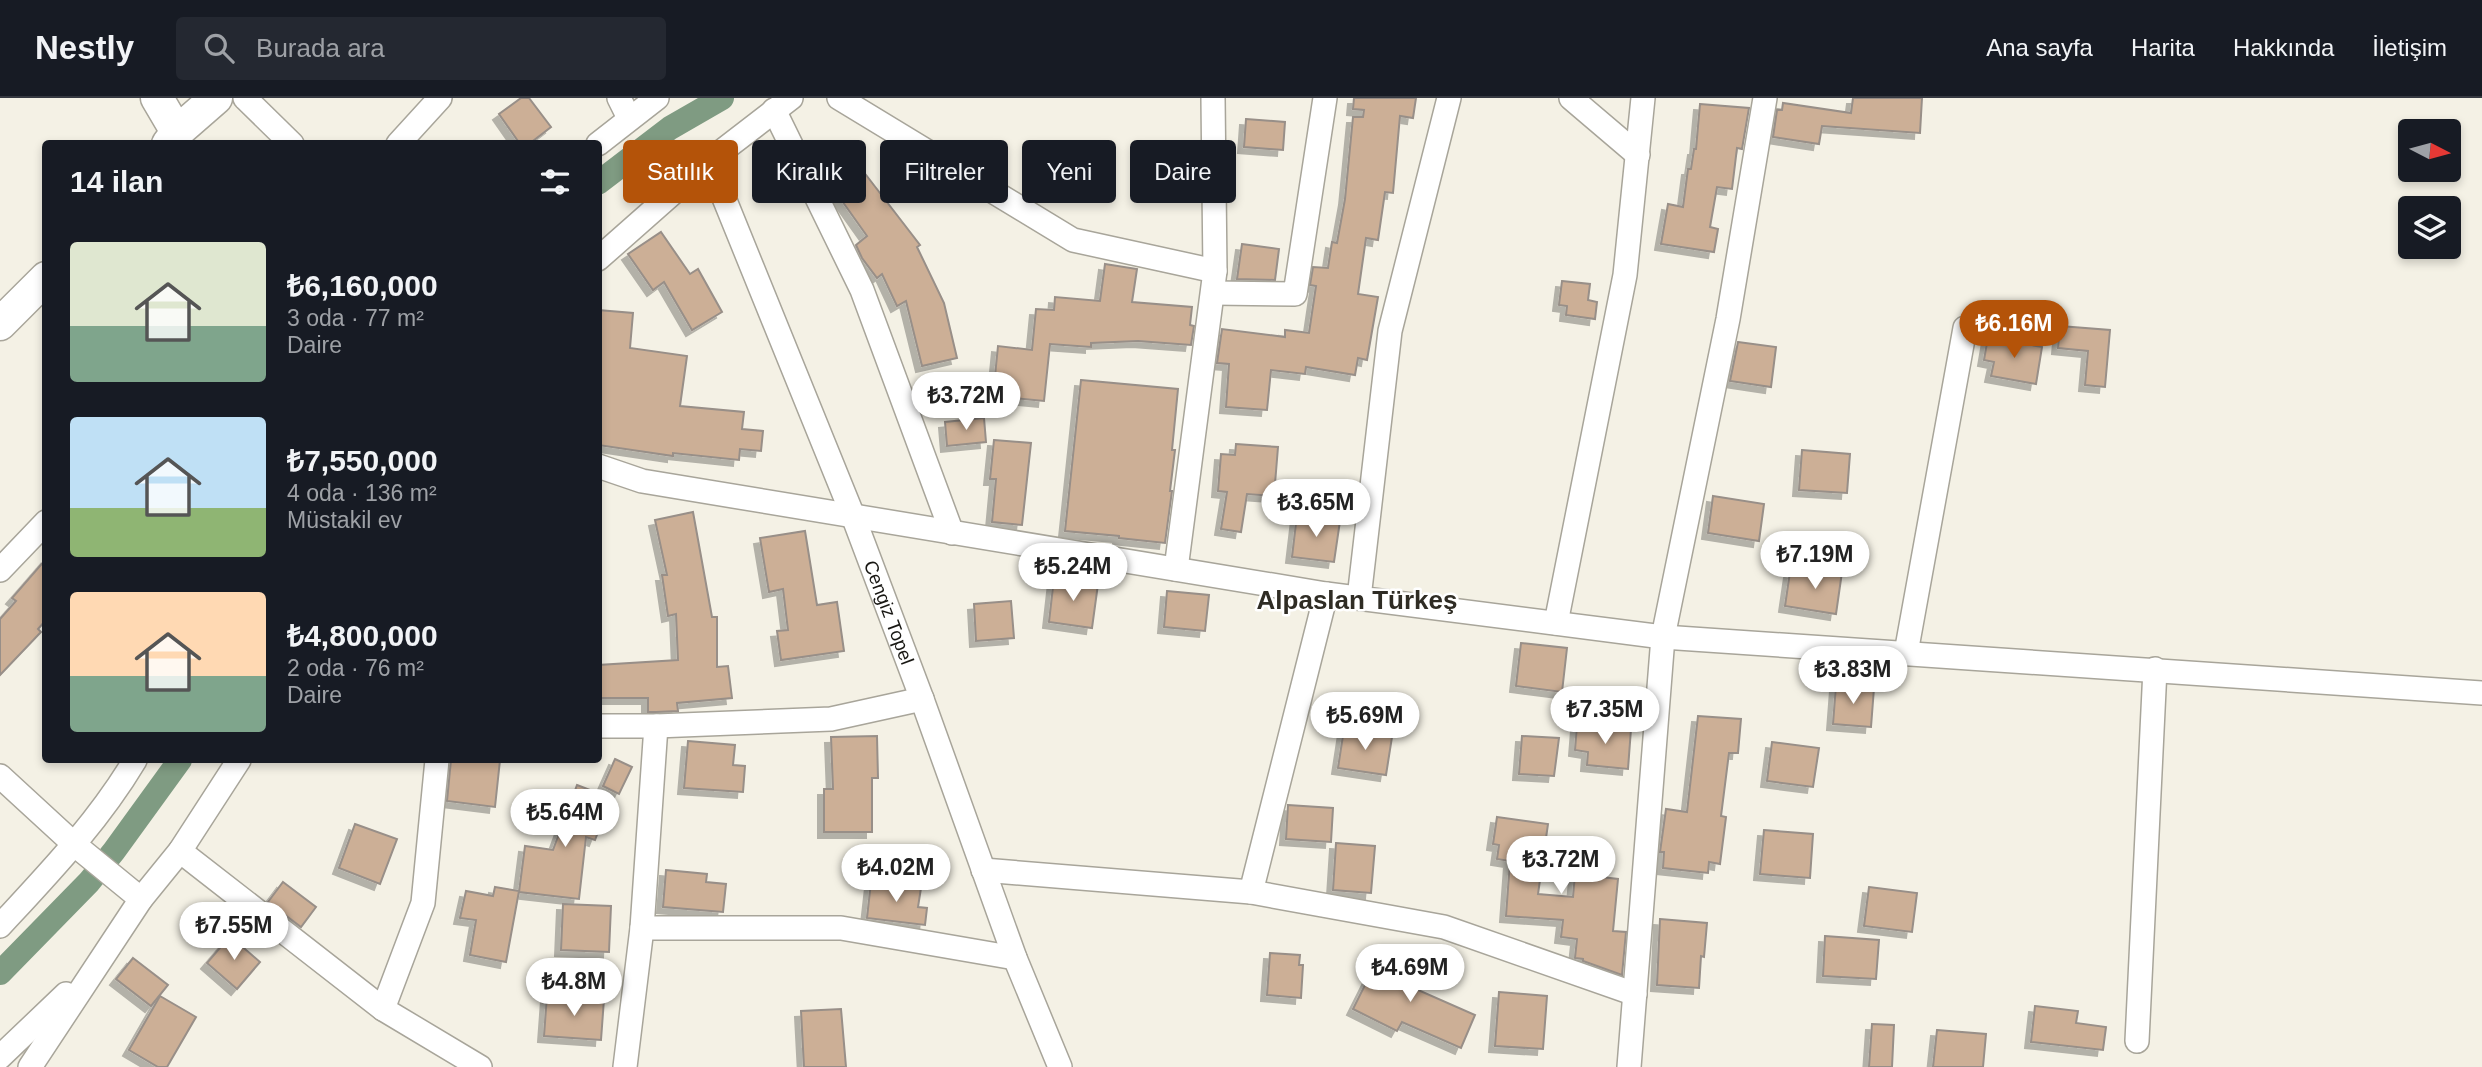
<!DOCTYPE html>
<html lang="tr">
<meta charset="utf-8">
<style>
body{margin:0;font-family:Arial,sans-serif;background:#242831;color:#f1f3f6;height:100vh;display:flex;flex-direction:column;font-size:26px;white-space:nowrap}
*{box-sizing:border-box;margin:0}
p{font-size:23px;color:#9ea1a6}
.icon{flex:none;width:38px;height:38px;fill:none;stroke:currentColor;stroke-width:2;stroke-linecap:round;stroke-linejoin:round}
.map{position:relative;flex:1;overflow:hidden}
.side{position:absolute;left:42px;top:42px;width:560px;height:623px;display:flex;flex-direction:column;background:#171b24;border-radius:7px;box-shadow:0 4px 10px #0003}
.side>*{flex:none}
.guide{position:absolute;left:623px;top:42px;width:665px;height:63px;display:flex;gap:14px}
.needle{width:46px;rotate:96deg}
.buttons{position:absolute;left:2398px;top:21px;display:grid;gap:14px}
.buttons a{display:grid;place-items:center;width:63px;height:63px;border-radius:7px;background:#171b24;box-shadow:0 4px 10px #0003;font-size:35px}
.price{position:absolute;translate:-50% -60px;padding:0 16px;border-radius:24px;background:#fff;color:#222;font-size:23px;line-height:46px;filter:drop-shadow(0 2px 4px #0008)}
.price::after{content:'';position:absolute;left:50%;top:42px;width:21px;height:16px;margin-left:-10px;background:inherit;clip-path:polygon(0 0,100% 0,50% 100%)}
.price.selected{background:#b45309;color:#fff}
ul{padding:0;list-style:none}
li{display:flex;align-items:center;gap:21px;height:175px;padding:0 28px}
li span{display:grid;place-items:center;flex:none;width:196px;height:140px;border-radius:7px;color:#555}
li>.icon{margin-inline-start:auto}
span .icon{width:84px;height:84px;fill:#fffc;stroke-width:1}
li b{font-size:30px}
h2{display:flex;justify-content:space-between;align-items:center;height:84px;padding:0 28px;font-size:30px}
.pill{padding:0 24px;border-radius:7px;background:#171b24;box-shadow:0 4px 10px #0003;font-size:24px;line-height:63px}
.pill.selected{background:#b45309;color:#fff}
header{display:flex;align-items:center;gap:42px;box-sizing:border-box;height:98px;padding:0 35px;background:#171b24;border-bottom:2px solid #363941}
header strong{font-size:33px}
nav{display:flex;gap:38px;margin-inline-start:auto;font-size:24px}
.search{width:490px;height:63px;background:#242831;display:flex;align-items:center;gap:18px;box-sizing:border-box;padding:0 24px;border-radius:7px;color:#9ea1a6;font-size:26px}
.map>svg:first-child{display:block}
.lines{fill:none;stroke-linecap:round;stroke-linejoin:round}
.canal{stroke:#7f9b82;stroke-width:24}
.building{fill:#ccaf96;stroke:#988f88;stroke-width:2;filter:url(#shadow)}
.street-casing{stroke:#a8a59a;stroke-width:26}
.secondary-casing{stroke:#a8a59a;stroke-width:35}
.street{stroke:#fff;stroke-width:23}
.secondary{stroke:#fff;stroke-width:32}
.labels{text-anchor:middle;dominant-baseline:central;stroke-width:5;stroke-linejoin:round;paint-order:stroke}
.street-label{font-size:19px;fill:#181713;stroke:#fff}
.district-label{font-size:26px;font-weight:bold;fill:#2f2c24;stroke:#fff}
</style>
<header>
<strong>Nestly</strong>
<div class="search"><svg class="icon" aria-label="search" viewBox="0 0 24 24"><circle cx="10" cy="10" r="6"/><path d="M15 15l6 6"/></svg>Burada ara</div>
<nav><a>Ana sayfa</a><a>Harita</a><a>Hakkında</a><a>İletişim</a></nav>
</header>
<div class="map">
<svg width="2482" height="969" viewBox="0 0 2482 969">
<defs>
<filter id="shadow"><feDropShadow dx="-6" dy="6" stdDeviation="0" flood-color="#0004"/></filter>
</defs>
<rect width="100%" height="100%" fill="#f4f1e5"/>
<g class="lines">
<g class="canal">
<path d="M598 85 670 30 722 0"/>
<path d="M0 875 89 784 114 753 180 662"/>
</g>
</g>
<g class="building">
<path d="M521 0H529L551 29 529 46H520L499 16Z"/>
<path d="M1354 0H1416L1413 20 1400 18 1393 95 1385 94 1378 142 1366 140 1358 196 1378 199 1367 262 1358 260 1355 277 1306 269 1305 276 1271 272 1267 312 1226 309 1229 266 1217 265 1222 231 1285 239V232L1309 235 1316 188 1310 187 1313 169 1328 170 1332 144 1337 145 1345 101 1353 19H1363L1364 12 1353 11Z"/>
<path d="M1853 0H1922L1920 35 1822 28 1819 46 1773 39 1777 12H1782L1783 5 1851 15Z"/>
<path d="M1700 6 1749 10 1742 51 1737 50 1732 91 1717 89 1710 129 1718 131 1714 154 1661 146 1668 106 1683 109 1688 71H1691L1694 51H1696Z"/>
<path d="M1246 21 1285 24 1283 52 1244 49Z"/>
<path d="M1153 47 1190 51 1186 94 1148 90Z"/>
<path d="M863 73 920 147 917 149 944 205 957 260 922 268 906 203 897 208 882 176 877 180 862 160 856 147 867 138 835 93Z"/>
<path d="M661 134 690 176 698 171 722 214 692 232 664 184 653 192 628 156Z"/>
<path d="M1242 146 1279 151 1275 182 1237 181Z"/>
<path d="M1105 166 1137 171 1132 204 1192 209 1190 227 1194 228 1191 247 1138 243 1091 245V249L1050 246 1044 303 993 298 998 248 1032 252 1036 211 1054 212 1055 199 1100 203Z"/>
<path d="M1562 183 1590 186 1588 202 1597 204 1595 221 1566 217 1567 208 1559 207Z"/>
<path d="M598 212 633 215 630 250 687 258 680 308 744 314 742 331 763 333 761 353 740 351 739 362 673 355V358L598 347Z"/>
<path d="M2060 228 2110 232 2105 289 2085 287 2088 253 2058 250Z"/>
<path d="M1988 239 2042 249 2036 286 1991 278 1994 264 1984 262Z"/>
<path d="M1738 244 1776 249 1771 289 1730 283Z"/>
<path d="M1081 282 1178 291 1172 352H1175L1170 393H1172L1165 445 1119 440V438L1065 433Z"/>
<path d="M984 320 986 344 947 348 945 324Z"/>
<path d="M994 342 1031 345 1022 427 992 424 996 381H990Z"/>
<path d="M1236 346 1278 349 1274 398 1247 396 1241 434 1221 431 1227 394 1218 393 1221 356 1235 357Z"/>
<path d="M1802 352 1850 356 1847 395 1799 392Z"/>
<path d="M1713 398 1764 406 1759 443 1708 435Z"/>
<path d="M693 414 712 519H717V569L728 568 732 600 677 605 678 613 656 614H648V600H598V567L678 562 676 516 668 518 662 477H667L655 422Z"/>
<path d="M1297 417 1340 423 1334 464 1292 459Z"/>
<path d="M805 433 817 507 837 504 844 553 781 562 777 533 788 532 783 491 769 494 760 440Z"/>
<path d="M46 461V522L38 531 41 534 0 577V521L16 503 12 500Z"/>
<path d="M1810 469 1842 474 1836 516 1785 508 1790 474 1809 477Z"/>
<path d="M1054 480 1098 486 1092 530 1049 524Z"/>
<path d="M1167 493 1209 497 1205 533 1164 529Z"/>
<path d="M1011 503 1014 540 976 543 974 506Z"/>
<path d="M1521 545 1567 550 1562 594 1516 588Z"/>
<path d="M1836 587 1874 590 1871 629 1833 626Z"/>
<path d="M1698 618 1741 621 1738 655H1729L1721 718 1726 719 1720 766 1709 764 1708 775 1663 770 1664 754H1660L1666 711 1687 714Z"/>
<path d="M1577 627 1631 631 1628 671 1587 667 1588 654 1575 652Z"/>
<path d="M1344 631 1392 639 1386 677 1338 670Z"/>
<path d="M877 638 878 680H872V734H824V691H833L831 639Z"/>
<path d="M1522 638 1559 640 1554 678 1519 676Z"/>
<path d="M688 643 735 647 733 667 745 668 743 694 684 690Z"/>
<path d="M1772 644 1819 650 1813 689 1767 683Z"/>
<path d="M615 661 632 669 619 696 603 688Z"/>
<path d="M451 662H500L495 709 447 703Z"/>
<path d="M577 687 611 700 595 742 586 739 579 801 519 794 525 748 553 752Z"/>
<path d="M1288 707 1333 710 1331 744 1286 741Z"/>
<path d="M1497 719 1548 726 1538 796 1573 799 1575 776 1618 781 1613 833 1626 834 1622 877 1583 863V861L1575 860 1577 841 1561 839 1563 822 1506 818 1510 763 1497 761 1499 747 1493 746Z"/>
<path d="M355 726 397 741 380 786 339 770Z"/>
<path d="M1764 732 1813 736 1810 780 1760 776Z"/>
<path d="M1336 745 1375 748 1371 795 1333 792Z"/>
<path d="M666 772 707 776 706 784 726 786 723 814 663 809Z"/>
<path d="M283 784 316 809 301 829 268 804Z"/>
<path d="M871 784 921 790 918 809 927 810 925 827 867 820Z"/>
<path d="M495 789 519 793 506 864 470 857 476 822 460 820 466 793 493 798Z"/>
<path d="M1869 789 1917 795 1912 834 1864 828Z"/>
<path d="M563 806 611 808 609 854 561 852Z"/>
<path d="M1660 821 1707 825 1704 859 1701 858 1699 890 1657 887Z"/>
<path d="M230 838 260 864 237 891 207 865Z"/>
<path d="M1825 838 1879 842 1876 881 1823 878Z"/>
<path d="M1270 855 1300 857 1299 867H1303L1301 900 1267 897Z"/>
<path d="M1380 857 1424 879 1418 892 1475 917 1461 950 1402 924 1397 933 1353 911Z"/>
<path d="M133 860 168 887 151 908 116 881Z"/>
<path d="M1499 894 1547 898 1543 951 1495 948Z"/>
<path d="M547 897 604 901 601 942 544 938Z"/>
<path d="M160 898 196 919 167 969H158L129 952Z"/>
<path d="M2035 908 2078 913 2076 925 2106 929 2103 952 2031 944Z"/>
<path d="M841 911 846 969H804L801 913Z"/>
<path d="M1872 926 1894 927 1892 969H1869Z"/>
<path d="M1937 932 1986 936 1983 969H1933Z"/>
</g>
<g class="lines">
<defs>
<g id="street">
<path d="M245 0 292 46"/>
<path d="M619 0 629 20"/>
<path d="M839 0 1073 142 1215 173"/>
<path d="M1571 0 1638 57"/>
<path d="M774 12 862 192 952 435"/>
<path d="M398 46 440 0"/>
<path d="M598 46 657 0"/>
<path id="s1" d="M709 63 853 418 922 601 1015 860 1060 969"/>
<path d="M598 161 709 63 791 0"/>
<path d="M1213 195 1295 196 1325 0"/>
<path d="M598 368 642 383 1326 496 1663 539 2482 595"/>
<path d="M1176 471 1215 173 1213 0"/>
<path d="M0 472 46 424"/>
<path d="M1359 500 1390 233 1449 0"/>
<path d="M1556 525 1625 177 1643 0"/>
<path d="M1906 555 1965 230"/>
<path d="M598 628H656L831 621 922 601"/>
<path d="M0 678 75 747 141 801"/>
<path d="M180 753 383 911 480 969"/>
<path d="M983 772 1251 794 1444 829 1635 896"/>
<path d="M1251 794 1326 496"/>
<path d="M0 828C49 775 98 724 135 662"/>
<path d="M642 830H841L1015 860"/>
<path d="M383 911 423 805 437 662"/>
<path d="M2137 943 2155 571"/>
<path d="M0 959 66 896"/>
<path d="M30 969 141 801 180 753 239 662"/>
<path d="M625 969 642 830 656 628"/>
<path d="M1629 969 1663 539 1728 221 1765 0"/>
</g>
<g id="secondary">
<path d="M157 0 177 34"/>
<path d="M168 46 177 34 216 0"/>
<path d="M0 226 46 180"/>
</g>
</defs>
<use href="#street" class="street-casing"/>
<use href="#secondary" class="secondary-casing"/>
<use href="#street" class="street"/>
<use href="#secondary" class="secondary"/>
</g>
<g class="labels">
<g class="street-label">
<text stroke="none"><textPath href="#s1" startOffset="486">Cengiz Topel</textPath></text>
</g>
<g class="district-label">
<text x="1357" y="502">Alpaslan Türkeş</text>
</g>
</g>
</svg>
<div class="buttons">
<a><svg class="needle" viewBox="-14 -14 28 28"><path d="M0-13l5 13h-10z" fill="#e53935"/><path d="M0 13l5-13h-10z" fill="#9ea1a6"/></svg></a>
<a><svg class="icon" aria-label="layers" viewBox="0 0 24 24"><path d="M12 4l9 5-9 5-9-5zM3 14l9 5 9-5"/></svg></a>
</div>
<b class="price selected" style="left:2014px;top:262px">₺6.16M</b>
<b class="price" style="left:966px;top:334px">₺3.72M</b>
<b class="price" style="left:1316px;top:441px">₺3.65M</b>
<b class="price" style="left:1815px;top:493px">₺7.19M</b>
<b class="price" style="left:1073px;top:505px">₺5.24M</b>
<b class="price" style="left:1853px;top:608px">₺3.83M</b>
<b class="price" style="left:1605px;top:648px">₺7.35M</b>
<b class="price" style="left:1365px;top:654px">₺5.69M</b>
<b class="price" style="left:565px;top:751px">₺5.64M</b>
<b class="price" style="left:1561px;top:798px">₺3.72M</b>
<b class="price" style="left:896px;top:806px">₺4.02M</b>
<b class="price" style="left:234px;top:864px">₺7.55M</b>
<b class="price" style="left:1410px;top:906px">₺4.69M</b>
<b class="price" style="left:574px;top:920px">₺4.8M</b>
<div class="guide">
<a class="pill selected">Satılık</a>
<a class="pill">Kiralık</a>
<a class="pill">Filtreler</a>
<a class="pill">Yeni</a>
<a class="pill">Daire</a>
</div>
<section class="side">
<h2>14 ilan<svg class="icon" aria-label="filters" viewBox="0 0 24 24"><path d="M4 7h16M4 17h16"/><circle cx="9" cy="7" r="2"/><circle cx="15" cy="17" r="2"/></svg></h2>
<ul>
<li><span style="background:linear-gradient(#dfe7d0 60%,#7fa58c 0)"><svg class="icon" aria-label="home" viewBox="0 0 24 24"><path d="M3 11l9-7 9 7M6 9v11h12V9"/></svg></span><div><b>₺6,160,000</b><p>3 oda · 77 m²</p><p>Daire</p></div></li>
<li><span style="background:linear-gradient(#bfe0f5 65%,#8fb573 0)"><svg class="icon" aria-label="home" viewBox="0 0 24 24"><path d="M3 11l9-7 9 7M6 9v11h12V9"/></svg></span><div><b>₺7,550,000</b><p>4 oda · 136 m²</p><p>Müstakil ev</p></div></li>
<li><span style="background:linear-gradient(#ffd9b3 60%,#7fa58c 0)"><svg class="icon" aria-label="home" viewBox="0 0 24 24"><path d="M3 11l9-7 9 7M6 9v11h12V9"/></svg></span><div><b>₺4,800,000</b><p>2 oda · 76 m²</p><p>Daire</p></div></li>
</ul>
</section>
</div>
